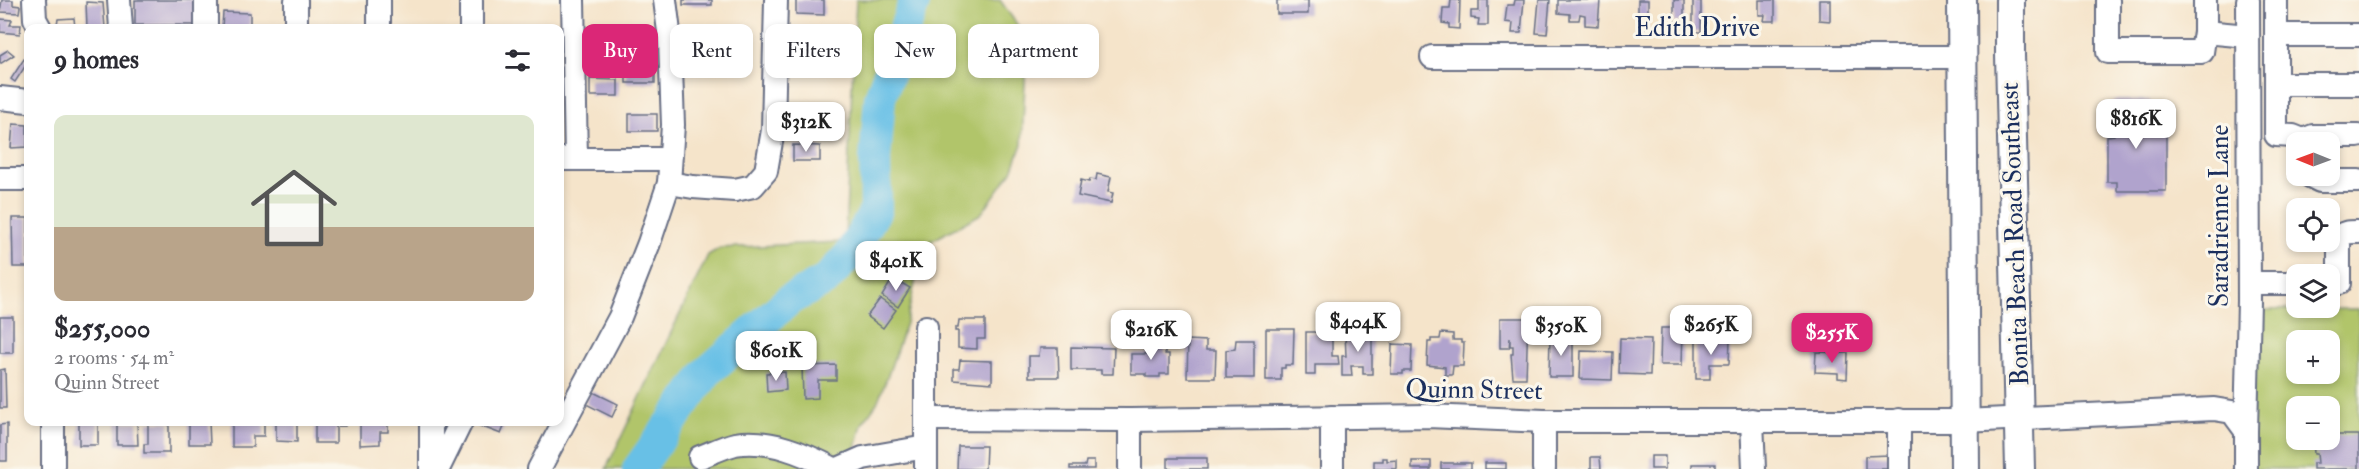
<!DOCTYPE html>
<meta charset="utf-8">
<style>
body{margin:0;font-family:"IM FELL Double Pica",serif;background:#f7f7f7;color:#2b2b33;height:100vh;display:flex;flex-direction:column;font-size:22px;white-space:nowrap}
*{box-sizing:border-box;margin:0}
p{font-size:20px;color:#7c7c81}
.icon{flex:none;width:33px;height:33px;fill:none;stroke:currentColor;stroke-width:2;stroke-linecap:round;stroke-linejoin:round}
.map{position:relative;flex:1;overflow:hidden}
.sheet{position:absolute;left:24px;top:24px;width:540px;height:402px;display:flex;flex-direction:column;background:#fff;border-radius:12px;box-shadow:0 3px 9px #0003}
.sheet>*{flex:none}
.top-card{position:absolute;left:582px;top:24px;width:570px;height:54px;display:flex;gap:12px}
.needle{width:39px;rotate:271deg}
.fabs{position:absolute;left:2286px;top:132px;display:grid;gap:12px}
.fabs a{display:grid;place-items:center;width:54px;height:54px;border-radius:12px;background:#fff;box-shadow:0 3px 9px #0003;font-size:30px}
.price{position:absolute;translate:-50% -51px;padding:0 14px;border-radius:12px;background:#fff;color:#222;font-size:20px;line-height:39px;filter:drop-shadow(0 2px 3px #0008)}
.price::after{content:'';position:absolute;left:50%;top:36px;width:18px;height:14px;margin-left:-9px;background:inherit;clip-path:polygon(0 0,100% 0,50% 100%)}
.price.current{background:#db2777;color:#fff}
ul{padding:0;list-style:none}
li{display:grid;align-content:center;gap:12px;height:318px;padding:0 30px}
li span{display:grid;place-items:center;height:186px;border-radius:12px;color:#555}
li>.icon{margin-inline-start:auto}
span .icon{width:108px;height:108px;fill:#fffc;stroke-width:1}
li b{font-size:26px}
h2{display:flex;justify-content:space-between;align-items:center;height:72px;padding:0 30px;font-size:26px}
.pill{padding:0 21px;border-radius:12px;background:#fff;box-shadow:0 3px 9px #0003;font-size:21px;line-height:54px}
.pill.current{background:#db2777;color:#fff}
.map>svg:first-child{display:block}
.green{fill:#b1c56a;stroke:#667a64;stroke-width:1.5;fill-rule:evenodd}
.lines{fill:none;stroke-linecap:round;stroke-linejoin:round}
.river{stroke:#68c0e6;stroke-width:32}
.building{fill:#b0a3cd}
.minor-casing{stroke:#676e84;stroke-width:26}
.major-casing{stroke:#676e84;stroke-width:32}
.minor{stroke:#fff;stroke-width:22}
.major{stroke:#fff;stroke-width:28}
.labels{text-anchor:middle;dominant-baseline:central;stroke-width:6;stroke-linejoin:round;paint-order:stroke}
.street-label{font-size:26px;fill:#1b2f5e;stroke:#fbf7ec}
</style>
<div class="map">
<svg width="2359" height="469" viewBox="0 0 2359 469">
<rect width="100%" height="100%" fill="#fbf7ec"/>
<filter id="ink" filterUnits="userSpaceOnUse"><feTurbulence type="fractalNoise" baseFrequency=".0167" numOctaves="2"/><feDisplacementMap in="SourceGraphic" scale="12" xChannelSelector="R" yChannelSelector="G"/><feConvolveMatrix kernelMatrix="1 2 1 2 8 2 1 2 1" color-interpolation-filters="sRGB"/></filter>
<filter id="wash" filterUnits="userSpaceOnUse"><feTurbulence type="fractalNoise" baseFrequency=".008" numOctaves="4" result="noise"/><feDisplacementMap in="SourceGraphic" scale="24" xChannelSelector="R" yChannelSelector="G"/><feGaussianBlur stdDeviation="1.35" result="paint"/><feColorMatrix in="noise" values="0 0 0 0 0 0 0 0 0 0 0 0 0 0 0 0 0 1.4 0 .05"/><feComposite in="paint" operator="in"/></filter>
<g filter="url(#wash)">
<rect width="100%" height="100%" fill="#f5e4ca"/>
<g class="green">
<path d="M856 0H1000L1023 33 1026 61 1022 144 1012 171 981 214 931 241 919 265 906 323 887 378 877 403 862 424 855 452 849 469H606L708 255 720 248 838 242 845 237Z"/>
<path d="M2359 309V469H2242V310ZM2296 340H2330V374H2296ZM2296 406H2330V440H2296Z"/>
</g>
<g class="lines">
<path class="river" d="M638 469 707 372 789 300 826 280 850 254 876 210 875 159 880 98 915 0"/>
</g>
<g id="blocks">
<g class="building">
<path d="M2 0H13V5L20 6 19 13 0 12Z"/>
<rect x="135" y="0" width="60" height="25"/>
<rect x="683" y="0" width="29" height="5"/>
<path d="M796 0H824V15L796 14Z"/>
<rect x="1277" y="0" width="31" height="14"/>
<path d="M1451 0H1460L1459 29 1449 28V24L1442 23 1443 8H1450Z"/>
<path d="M1479 0H1488V25H1478L1479 19 1471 18V11H1479Z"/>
<path d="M1515 0H1524L1521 33H1512L1513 23 1505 22 1507 5H1514Z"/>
<path d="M1539 0H1550L1547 34 1536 33Z"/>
<path d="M1558 0H1600L1598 26 1585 25V15L1580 14 1579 20H1570V14L1558 13Z"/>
<path d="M1638 0H1648V35L1638 34Z"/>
<rect x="1674" y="0" width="10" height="22"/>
<path d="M1759 0H1775V21H1764L1765 15H1759Z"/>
<path d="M1819 0H1830V21L1819 20Z"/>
<rect x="1693" y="1" width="8" height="31"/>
<path d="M86 2 103 3 105 28H87Z"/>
<path d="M223 12 250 13V28H222Z"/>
<path d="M74 18 75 28H56L58 19Z"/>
<path d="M0 19 12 20 10 25H21L20 34 0 32Z"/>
<path d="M720 48H751V66H719Z"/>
<path d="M8 50 14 55 0 64V55Z"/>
<path d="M24 59 28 62 15 82 11 79Z"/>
<rect x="626" y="67" width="29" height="16"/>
<path d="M590 79 618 80V96H590Z"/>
<path d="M2114 100H2150V132H2166V191H2117V182H2107V136L2114 135Z"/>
<rect x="629" y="114" width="28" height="17"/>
<path d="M13 124 27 125V147L11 148Z"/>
<path d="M793 145 820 146V161H793Z"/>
<path d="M1097 174 1111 177 1108 192 1113 193 1111 203 1078 196 1081 180 1089 182 1090 179 1096 180Z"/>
<path d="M12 218H28V267H13Z"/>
<path d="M893 278 910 288 898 307 882 296Z"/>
<path d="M880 299 896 310 883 328 867 316Z"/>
<rect x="0" y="317" width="13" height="36"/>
<path d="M1500 318H1528L1526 378H1513L1511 354H1513V346H1510V338L1509 348H1500Z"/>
<path d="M959 320H985V339H977V349L958 348V331H955V328H958Z"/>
<path d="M1661 328H1683L1682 365H1660Z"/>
<path d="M1266 329H1294L1293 365H1285V368H1281V380H1266Z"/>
<path d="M1306 332H1332V356H1338L1339 365H1315V375H1306Z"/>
<path d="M1345 332H1372V374H1363V366H1351L1352 376H1342V356H1346Z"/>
<path d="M1441 333 1453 334V340H1461V343H1464L1463 366H1453L1452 375H1445V367L1427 365 1428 342H1431V339H1440Z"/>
<path d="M1550 336H1573V377H1549Z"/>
<path d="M1620 338 1651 339 1650 375 1619 374Z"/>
<path d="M1188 340 1206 341V350H1216L1215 378H1187Z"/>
<path d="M1236 340H1254V378H1226V350L1235 349Z"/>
<path d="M1696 340H1730L1729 364H1710V379H1696Z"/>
<path d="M1147 342H1165V354H1169V374H1160V377H1146V374H1131V354H1147Z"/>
<path d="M1392 344 1412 345 1411 371H1403V374H1391Z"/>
<path d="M1071 347 1114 348 1113 374H1101V370H1071Z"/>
<path d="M1040 348H1058L1059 377H1029V356H1039Z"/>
<path d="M1581 351 1613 352 1612 380 1580 379Z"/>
<path d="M1816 352 1848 353 1847 379 1838 378V373L1815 372Z"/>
<path d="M960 360 992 361V383L954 380V369H959Z"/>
<path d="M836 365V380H818V398L803 399 802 366Z"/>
<path d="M5 369 6 408H0V370Z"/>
<path d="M785 372 786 390 767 392 766 373Z"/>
<path d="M591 391 618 404 612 417 586 404Z"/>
<rect x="79" y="422" width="19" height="23"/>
<path d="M117 422H137L138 445H117Z"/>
<path d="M148 422H169V453H144V444H148Z"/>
<path d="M189 422H209L210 444H189Z"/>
<path d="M232 422H264V436H253V447H232Z"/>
<path d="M276 422H297V442L276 441Z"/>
<path d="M315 422H345V426H336V443H315Z"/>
<path d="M360 422H388V432H380V444L360 445Z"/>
<path d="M476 422H506L501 434 475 424Z"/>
<path d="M7 424V461H0V425Z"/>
<path d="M2330 435H2359V469H2313V463H2318L2317 454H2314L2313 440H2330Z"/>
<path d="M958 446H986L985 469H957Z"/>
<path d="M1890 455V469H1865V456Z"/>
<rect x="1651" y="456" width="14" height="13"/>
<path d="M1591 457H1600L1601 469H1591Z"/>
<rect x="1168" y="458" width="39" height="11"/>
<path d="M1383 458H1387V461L1397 460V469H1374V461H1383Z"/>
<path d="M1086 461H1094V469H1070V466H1085Z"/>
<rect x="1412" y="461" width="19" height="8"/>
<rect x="1441" y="463" width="30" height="6"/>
<rect x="1485" y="463" width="21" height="6"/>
<rect x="1692" y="464" width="23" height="5"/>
</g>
</g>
</g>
<g filter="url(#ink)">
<use href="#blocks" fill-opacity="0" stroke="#676e84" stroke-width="1.5"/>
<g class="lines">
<defs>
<g id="minor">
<path d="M34 0 35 19 40 28"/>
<path d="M119 0 121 28"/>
<path d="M296 0V28"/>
<path d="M573 0 576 159"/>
<path d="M2108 0V52H2202L2205 32"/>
<path d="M2205 0V32L2248 36"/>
<path d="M2276 0V135L2293 136 2303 140V142"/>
<path d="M206 28V0"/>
<path d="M379 28V0"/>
<path d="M471 28V0"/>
<path d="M2276 35H2359"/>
<path d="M1432 57H1962"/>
<path d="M2276 84H2359"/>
<path d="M0 98 28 101"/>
<path d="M2303 140 2313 136H2358"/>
<path d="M560 159H669"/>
<path d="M2310 176 2320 181H2359"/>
<path d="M0 179H28"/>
<path d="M669 183 693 187 735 190 753 186 766 171 773 130 776 0"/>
<path d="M2249 283H2296"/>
<path d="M2339 283V238C2343 231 2351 232 2359 232"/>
<path d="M1332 417V469"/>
<path d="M926 419 1130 420 1428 416 1544 421H1965L2214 409 2232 412 2246 431V469"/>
<path d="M1130 420V469"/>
<path d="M1752 420 1754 469"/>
<path d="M1899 420V469"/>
<path d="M1544 421V469"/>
<path d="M53 422V469"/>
<path d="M431 422V469"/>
<path d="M2246 431 2249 301 2248 0"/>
<path d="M700 457C711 453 723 447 735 444 769 438 805 454 834 469"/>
<path d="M438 469 461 422"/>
<path d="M539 469 620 317 649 243 669 183 673 125 670 40 665 0"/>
<path d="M838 469 863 458 926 447"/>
<path d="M926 469V327"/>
</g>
<g id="major">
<path d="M1962 0 1965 469"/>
<path d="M2010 0V55L2020 469"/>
</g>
</defs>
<use href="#minor" class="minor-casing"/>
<use href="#major" class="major-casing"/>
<use href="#minor" class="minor"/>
<use href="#major" class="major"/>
</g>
</g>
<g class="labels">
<g class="street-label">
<text x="1697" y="28">Edith Drive</text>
<text transform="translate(2220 216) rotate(-90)">Saradrienne Lane</text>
<text transform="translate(2015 234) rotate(-92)">Bonita Beach Road Southeast</text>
<text transform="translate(1474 390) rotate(1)">Quinn Street</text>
</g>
</g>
</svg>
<div class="fabs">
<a><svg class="needle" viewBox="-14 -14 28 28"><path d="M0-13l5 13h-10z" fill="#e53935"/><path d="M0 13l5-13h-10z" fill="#7c7c81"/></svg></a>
<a><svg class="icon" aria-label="locate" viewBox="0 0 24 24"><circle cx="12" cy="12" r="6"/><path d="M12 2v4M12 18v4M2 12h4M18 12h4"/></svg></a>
<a><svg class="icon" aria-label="layers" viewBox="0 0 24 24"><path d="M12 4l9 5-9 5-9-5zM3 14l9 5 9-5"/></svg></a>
<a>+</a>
<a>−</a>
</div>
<b class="price" style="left:2136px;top:150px">$816K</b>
<b class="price" style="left:806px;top:153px">$312K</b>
<b class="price" style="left:896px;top:292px">$401K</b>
<b class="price" style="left:1358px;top:353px">$404K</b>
<b class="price" style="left:1711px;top:356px">$265K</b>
<b class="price" style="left:1561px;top:357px">$350K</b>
<b class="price" style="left:1151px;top:361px">$216K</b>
<b class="price current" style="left:1832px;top:364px">$255K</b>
<b class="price" style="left:776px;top:382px">$601K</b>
<div class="top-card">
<a class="pill current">Buy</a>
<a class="pill">Rent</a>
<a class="pill">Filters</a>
<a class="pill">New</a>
<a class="pill">Apartment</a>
</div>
<section class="sheet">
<h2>9 homes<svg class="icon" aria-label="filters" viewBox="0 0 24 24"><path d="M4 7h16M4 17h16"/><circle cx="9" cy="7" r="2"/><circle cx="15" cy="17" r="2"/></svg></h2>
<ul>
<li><span style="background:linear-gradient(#dfe7d0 60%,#b9a48a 0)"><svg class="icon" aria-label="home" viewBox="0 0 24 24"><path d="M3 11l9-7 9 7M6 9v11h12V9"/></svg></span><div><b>$255,000</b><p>2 rooms · 54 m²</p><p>Quinn Street</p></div></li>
</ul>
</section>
</div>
